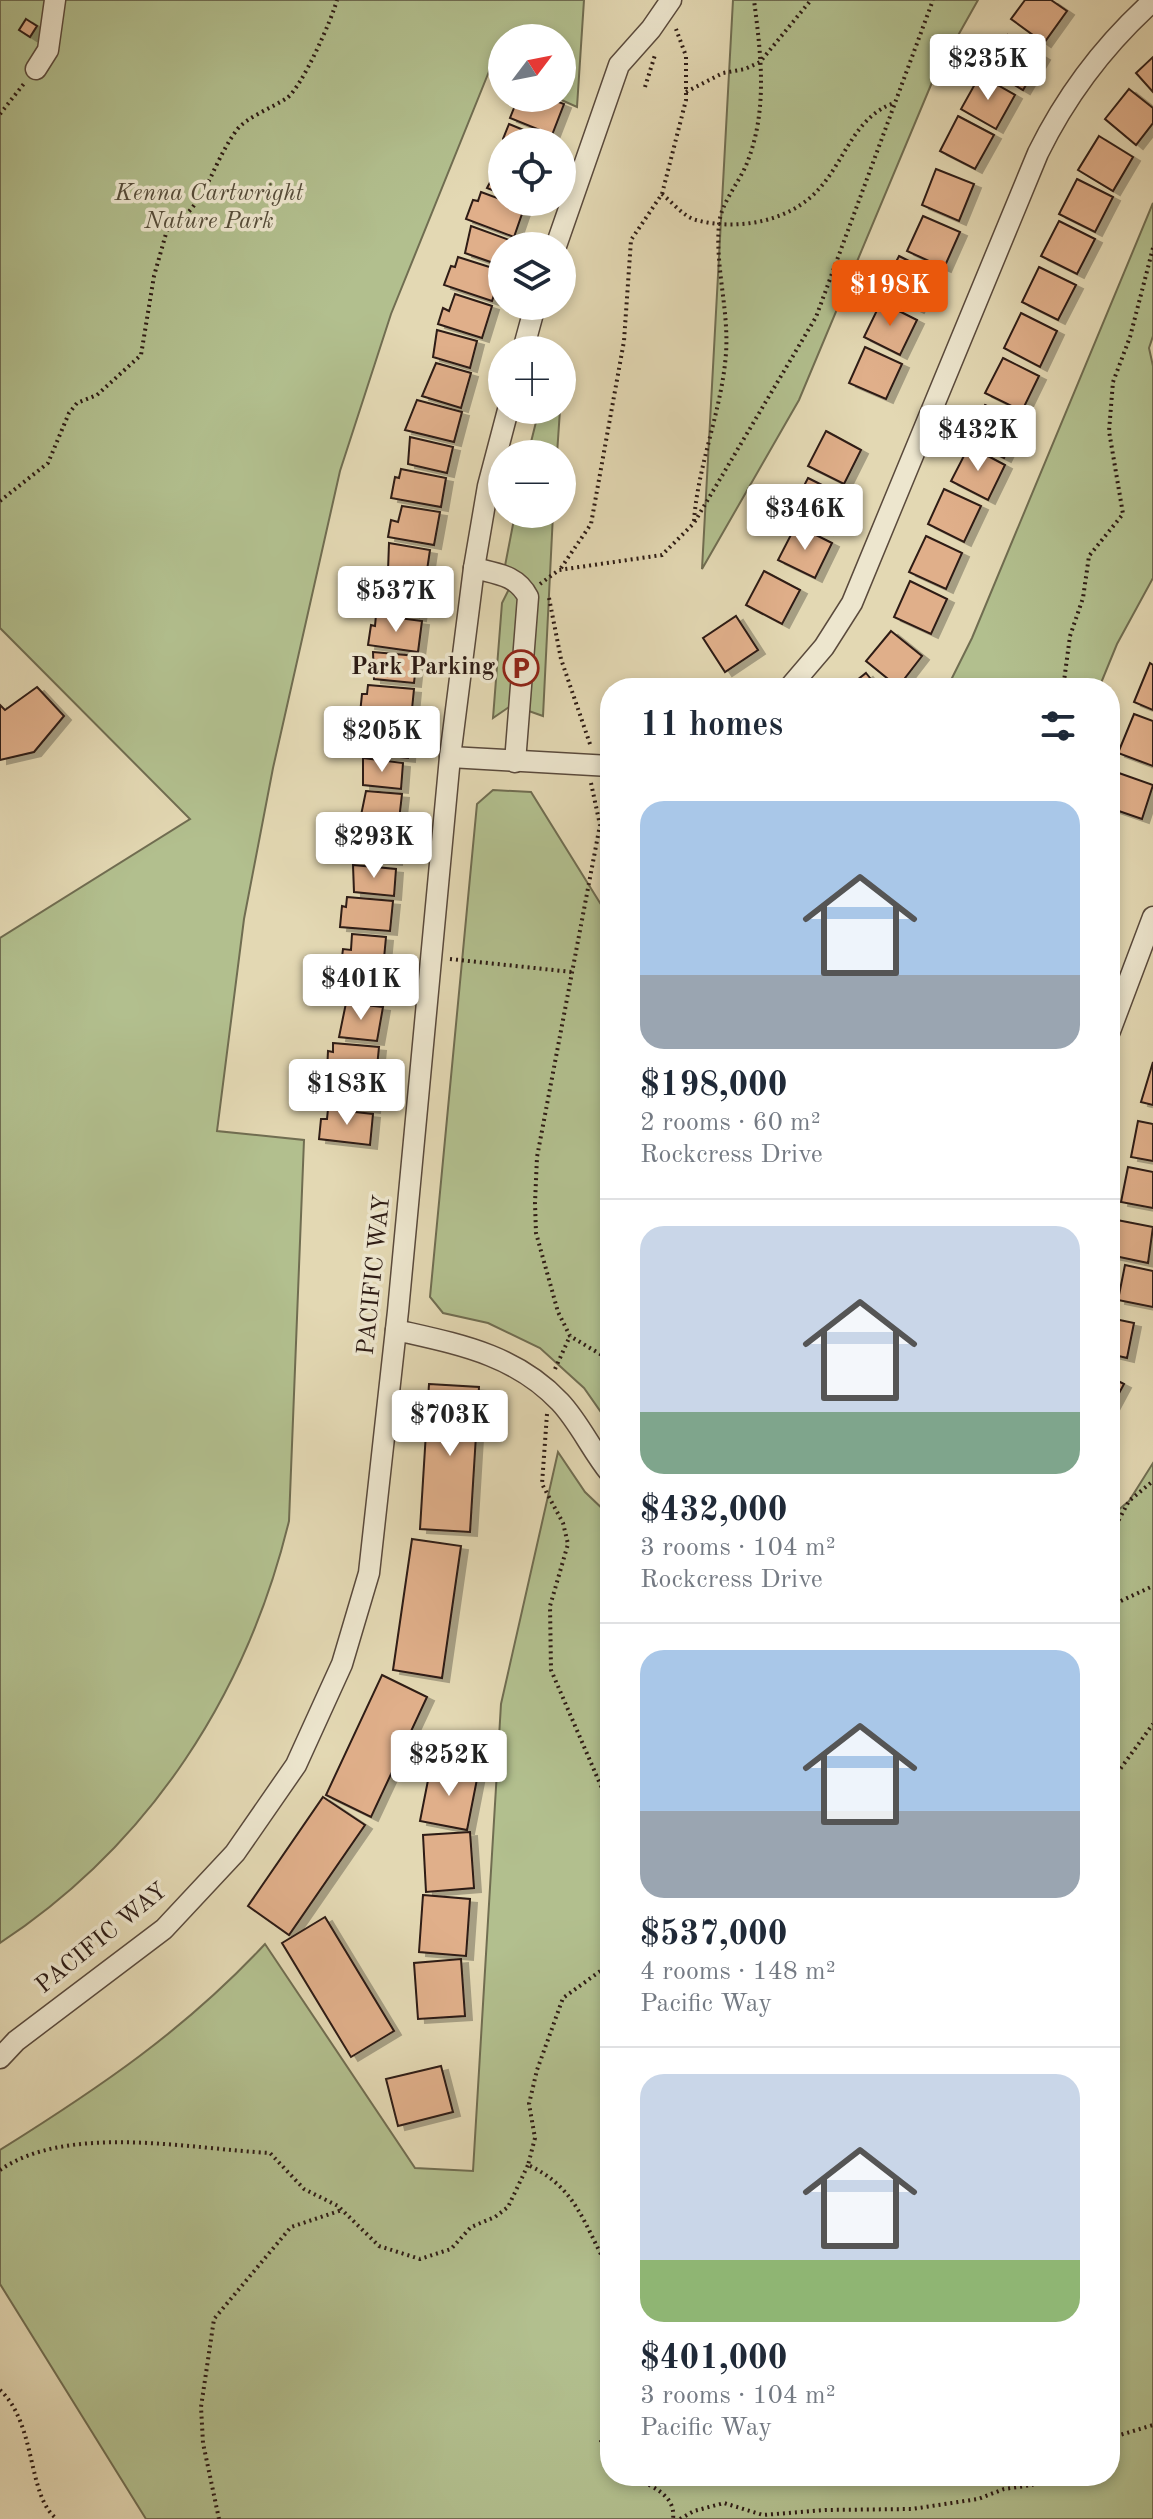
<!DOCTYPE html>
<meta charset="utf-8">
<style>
body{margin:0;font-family:"Old Standard TT",serif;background:#f6f6f7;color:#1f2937;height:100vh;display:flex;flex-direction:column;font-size:30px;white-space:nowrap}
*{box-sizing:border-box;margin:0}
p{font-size:26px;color:#747a83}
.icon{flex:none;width:44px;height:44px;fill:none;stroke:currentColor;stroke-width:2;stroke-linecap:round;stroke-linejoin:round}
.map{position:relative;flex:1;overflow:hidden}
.side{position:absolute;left:600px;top:678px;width:520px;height:1808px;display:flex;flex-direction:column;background:#fff;border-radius:32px;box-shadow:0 4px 12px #0003}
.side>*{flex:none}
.needle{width:52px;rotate:58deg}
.tools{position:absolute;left:488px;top:24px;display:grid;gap:16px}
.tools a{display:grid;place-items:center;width:88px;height:88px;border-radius:50%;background:#fff;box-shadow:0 4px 12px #0003;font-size:40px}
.price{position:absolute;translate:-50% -68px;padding:0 18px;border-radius:8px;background:#fff;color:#222;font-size:26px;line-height:52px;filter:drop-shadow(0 2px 4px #0008)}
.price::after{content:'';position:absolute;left:50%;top:48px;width:24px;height:18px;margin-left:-12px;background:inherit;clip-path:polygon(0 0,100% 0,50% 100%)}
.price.active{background:#ea580c;color:#fff}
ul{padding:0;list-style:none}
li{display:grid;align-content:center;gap:16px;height:424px;padding:0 40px}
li+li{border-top:2px solid #e0e1e3}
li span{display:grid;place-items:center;height:248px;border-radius:24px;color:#555}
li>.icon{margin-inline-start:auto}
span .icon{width:144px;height:144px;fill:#fffc;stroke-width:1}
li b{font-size:34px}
h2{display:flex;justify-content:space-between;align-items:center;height:96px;padding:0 40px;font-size:34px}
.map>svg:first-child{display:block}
.green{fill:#b2bf8e;stroke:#706d51;stroke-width:2}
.building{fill:#e0af8a;stroke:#2d1b14;stroke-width:2;filter:url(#shadow)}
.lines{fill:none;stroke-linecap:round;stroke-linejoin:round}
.minor-casing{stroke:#5a4a3c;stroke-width:23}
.path{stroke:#2d1b14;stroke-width:4;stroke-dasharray:2 4;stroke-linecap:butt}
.minor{stroke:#ede6ce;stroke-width:20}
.labels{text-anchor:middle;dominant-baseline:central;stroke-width:7;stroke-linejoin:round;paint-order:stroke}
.park-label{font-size:24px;font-style:italic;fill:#554c39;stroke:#ede6ce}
.poi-label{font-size:24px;font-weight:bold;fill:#2d1b14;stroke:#ede6ce;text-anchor:end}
.street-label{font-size:24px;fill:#2d1b14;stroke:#ede6ce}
</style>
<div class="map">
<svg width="1153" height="2519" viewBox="0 0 1153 2519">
<defs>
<filter id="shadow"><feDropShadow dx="7" dy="4" stdDeviation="0" flood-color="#0004"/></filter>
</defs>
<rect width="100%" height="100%" fill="#e3d8b3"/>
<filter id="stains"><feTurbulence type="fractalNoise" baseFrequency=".0025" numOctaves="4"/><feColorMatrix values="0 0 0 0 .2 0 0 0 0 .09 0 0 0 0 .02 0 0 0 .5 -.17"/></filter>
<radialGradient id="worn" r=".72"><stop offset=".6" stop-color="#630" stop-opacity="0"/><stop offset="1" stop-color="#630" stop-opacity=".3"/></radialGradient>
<g class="green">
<path d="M0 0H584L577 107 557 98H562V38H502V74L490 69 391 314 340 471 273 768 244 919 217 1131 304 1140 289 1521C247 1694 150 1844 0 1943V938L190 819 0 628Z"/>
<path d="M733 0H978L933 80 799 400 702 569Z"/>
<path d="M1153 203V336L1149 348 1153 366V578L1117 644 1099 688H947L972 638Z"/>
<path d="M539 410H560L557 454H528Z"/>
<path d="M515 514H553L543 716 512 705 493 718 502 603 515 577 504 571Z"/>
<path d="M493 790 531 792 610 919V1425L584 1388 540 1348 488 1323 443 1313 430 1297 477 804Z"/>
<path d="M558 1452 585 1492 610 1516V2476H1110V1517L1129 1501 1153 1463V2519H146L0 2284V2150C99 2088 185 2030 265 1944L415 2168 473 2171 501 1704Z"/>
</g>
<g class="building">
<path d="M1025 0H1051L1067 11 1044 43 1011 19Z"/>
<path d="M26 19 37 26 30 37 19 30Z"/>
<path d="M1008 35 1043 56 1023 90 988 69Z"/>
<path d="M1153 57V92L1136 73Z"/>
<path d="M980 75 1015 95 996 129 961 109Z"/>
<path d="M1129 89 1153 108V123L1136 145 1105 119Z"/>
<path d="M527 98H548L564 104 552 135 510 118 516 103 524 106Z"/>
<path d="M958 116 994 135 975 169 940 151Z"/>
<path d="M509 124 548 140 547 142H505L503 139Z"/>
<path d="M1099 136 1133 157 1113 191 1078 170Z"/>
<path d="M502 160V194L487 188Z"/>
<path d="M936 169 974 184 959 221 922 205Z"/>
<path d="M1077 179 1113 197 1095 232 1059 214Z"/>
<path d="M481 192 524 208 514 237 466 219 473 200 478 201Z"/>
<path d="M923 216 960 232 944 268 907 251Z"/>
<path d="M1059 221 1095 239 1077 274 1041 256Z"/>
<path d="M471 226 512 241 511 246H502V266L465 253Z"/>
<path d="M899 256 935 274 917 309 881 291Z"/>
<path d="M458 257 502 271 492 301 444 285 451 266 455 267Z"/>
<path d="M1039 267 1076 285 1058 320 1022 302Z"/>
<path d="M455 294 492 306 482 338 438 324 443 308 449 311Z"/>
<path d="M881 302 917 320 900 355 864 337Z"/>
<path d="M1021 313 1057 331 1040 367 1004 348Z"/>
<path d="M437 330 477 341 470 368 433 357Z"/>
<path d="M865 347 902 364 886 399 849 383Z"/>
<path d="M1003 358 1039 376 1022 411 985 393Z"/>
<path d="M436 363 471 373 461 408 422 396Z"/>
<path d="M417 400 462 412 454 442 405 430Z"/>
<path d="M985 405 1021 423 1004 458 968 440Z"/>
<path d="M826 431 861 450 844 484 808 466Z"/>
<path d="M410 437 453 447 447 473 408 464Z"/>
<path d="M969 446 1005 465 988 500 951 481Z"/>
<path d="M401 469 446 478 441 507 391 498 395 477 399 478Z"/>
<path d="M808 478 844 496 826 531 790 513Z"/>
<path d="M944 489 981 506 964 542 928 524Z"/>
<path d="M402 506 440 512 434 545 388 537 391 520 398 522Z"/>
<path d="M796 525 832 543 815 578 778 560Z"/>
<path d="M926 536 962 553 946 589 909 572Z"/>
<path d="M389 543 430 550 426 577 388 571Z"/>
<path d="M764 571 800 590 782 624 746 605Z"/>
<path d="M390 576 424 582 419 617 381 610Z"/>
<path d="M910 581 947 599 931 634 894 617Z"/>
<path d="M376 615 422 621 418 652 368 645 371 625 375 626Z"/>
<path d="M736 616 758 650 725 672 703 638Z"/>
<path d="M891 631 922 656 898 687 866 661Z"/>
<path d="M373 652 417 656 414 683 374 679Z"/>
<path d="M1150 663 1153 665V710L1134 702Z"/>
<path d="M866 673 878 688H847Z"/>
<path d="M368 685 414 689 411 719 360 714 362 694H367Z"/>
<path d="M37 687 64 716 34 752 0 760V705L5 710Z"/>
<path d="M1134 714 1153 721V766L1118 753Z"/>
<path d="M372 720 410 725 408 758 362 753 363 736 370 737Z"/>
<path d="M363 758 403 763 401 789 363 785Z"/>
<path d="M1116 772 1153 785 1142 819 1110 808V790Z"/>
<path d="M366 791 402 794 398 829 359 825Z"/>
<path d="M356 830 398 835 395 861 349 857Z"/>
<path d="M353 865 396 869 394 896 354 892Z"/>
<path d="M347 897 393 901 390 931 340 927 342 906 346 907Z"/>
<path d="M352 934 386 937 383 969 341 965 343 949 351 950Z"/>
<path d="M343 970 382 975 381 1001 343 997Z"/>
<path d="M346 1003 383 1007 377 1041 339 1037Z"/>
<path d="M333 1043 379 1047 376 1077 327 1072 328 1051 333 1052Z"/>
<path d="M1153 1062V1105L1141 1102Z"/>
<path d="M332 1077 376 1082 373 1109 332 1104Z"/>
<path d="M328 1109 373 1114 370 1145 319 1139 321 1119H327Z"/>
<path d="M1138 1121 1153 1124V1161L1131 1157Z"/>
<path d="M1128 1167 1153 1172V1208L1121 1202Z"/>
<path d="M1117 1220 1153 1227 1148 1263 1110 1255Z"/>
<path d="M1125 1265 1153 1271V1307L1118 1300Z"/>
<path d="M1110 1318 1134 1323 1127 1358 1110 1354Z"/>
<path d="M1110 1377 1124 1384 1110 1410Z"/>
<path d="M429 1384 479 1387 470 1532 420 1529Z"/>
<path d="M412 1539 461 1546 442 1678 393 1670Z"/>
<path d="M382 1675 427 1697 371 1817 326 1795Z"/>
<path d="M431 1765 478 1774 467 1830 420 1821Z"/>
<path d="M323 1797 365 1825 289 1935 248 1906Z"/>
<path d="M470 1832 474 1888 426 1892 423 1835Z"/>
<path d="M423 1895 470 1899 466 1956 419 1952Z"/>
<path d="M325 1917 394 2031 351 2057 282 1943Z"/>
<path d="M461 1959 465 2016 418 2019 414 1963Z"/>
<path d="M441 2066 453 2112 398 2126 386 2079Z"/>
</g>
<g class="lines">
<defs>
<g id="minor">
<path d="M36 69 48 50 55 0"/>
<path d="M556 246 619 65 651 29 671 0"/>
<path d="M523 350 535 306"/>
<path d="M474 568C497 574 517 575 528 597L515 762"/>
<path d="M789 688 824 647 852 603 1038 153C1067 94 1104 45 1153 1"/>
<path d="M450 757 610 766"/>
<path d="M1110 1031 1153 917"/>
<path d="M396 1330C457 1344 515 1354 560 1402 579 1422 592 1451 610 1473"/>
<path d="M0 2058 16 2041 164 1929 235 1853 296 1765 342 1664 369 1573 398 1311 450 757 474 568 488 486 508 410"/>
</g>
</defs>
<use href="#minor" class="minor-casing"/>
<g class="path">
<path d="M645 87 655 55"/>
<path d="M686 92 723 73 745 69 760 62 811 0"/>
<path d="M0 114 26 81"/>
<path d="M662 194C672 202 684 217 696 220 737 231 789 222 818 190 845 161 854 117 894 103"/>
<path d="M0 501 48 463 69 413 77 403 97 395 141 355 154 276 167 230C208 204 210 167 236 131 246 117 272 108 287 98 302 87 332 19 337 0"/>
<path d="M694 521C698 464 722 410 726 353 729 310 715 267 719 224 721 203 739 183 747 163 768 110 761 55 754 0"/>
<path d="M561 568 591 524 624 341 631 240 662 194 686 100V56L676 29"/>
<path d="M540 584 559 570 662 555 694 523 816 317 933 0"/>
<path d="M549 598 561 659 591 747"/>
<path d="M1059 688 1064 681 1070 636 1083 598 1089 556 1123 514 1109 431 1113 382 1130 337 1153 248"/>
<path d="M591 783 600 825 537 1157 535 1203 536 1233 558 1312 570 1336 610 1360"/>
<path d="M450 959 572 972"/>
<path d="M555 1369 570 1336"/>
<path d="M547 1414 542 1484 563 1523 568 1544 550 1606 551 1670 610 1807"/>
<path d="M1110 1536 1129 1501 1153 1481"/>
<path d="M1110 1606 1153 1586"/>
<path d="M1110 1783 1153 1724"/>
<path d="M610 1964 563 1998 537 2070 529 2104 535 2138 528 2165C578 2188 584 2226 610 2271"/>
<path d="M0 2170C68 2123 191 2149 270 2153L304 2189 338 2206 379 2246 420 2259 451 2249 471 2227 495 2217 508 2207 528 2165"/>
<path d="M610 2381 601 2443 610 2461"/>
<path d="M0 2390C37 2424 27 2497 57 2519"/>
<path d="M1110 2438 1153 2425"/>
<path d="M633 2476C651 2487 676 2494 673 2519"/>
<path d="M219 2519 203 2443 201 2407 214 2319 291 2227 342 2210"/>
<path d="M680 2519 694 2511 724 2503 763 2515 825 2510 912 2509 978 2499 1004 2489 1032 2485 1045 2476"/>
</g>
<use href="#minor" class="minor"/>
</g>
<defs>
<symbol id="parking-ring" viewBox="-11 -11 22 22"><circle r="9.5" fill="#ede6ce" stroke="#8f2418" stroke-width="1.5"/><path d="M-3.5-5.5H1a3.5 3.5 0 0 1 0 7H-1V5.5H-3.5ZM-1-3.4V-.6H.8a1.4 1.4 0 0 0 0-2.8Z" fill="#8f2418"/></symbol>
</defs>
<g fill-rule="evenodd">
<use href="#parking-ring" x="501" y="648" width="40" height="40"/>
</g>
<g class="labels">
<g class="park-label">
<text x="209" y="194">Kenna Cartwright<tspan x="209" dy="28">Nature Park</tspan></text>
</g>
<g class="poi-label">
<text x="495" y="668">Park Parking</text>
</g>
<g class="street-label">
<text transform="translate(375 1275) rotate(-84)">PACIFIC WAY</text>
<text transform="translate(102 1939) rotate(-39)">PACIFIC WAY</text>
</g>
</g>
<rect width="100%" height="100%" filter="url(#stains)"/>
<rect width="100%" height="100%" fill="url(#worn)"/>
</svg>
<div class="tools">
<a><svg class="needle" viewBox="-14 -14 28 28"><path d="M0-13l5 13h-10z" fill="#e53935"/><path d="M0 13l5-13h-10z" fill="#747a83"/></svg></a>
<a><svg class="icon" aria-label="locate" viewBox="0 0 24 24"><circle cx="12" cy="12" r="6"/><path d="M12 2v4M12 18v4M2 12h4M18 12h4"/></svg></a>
<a><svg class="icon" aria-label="layers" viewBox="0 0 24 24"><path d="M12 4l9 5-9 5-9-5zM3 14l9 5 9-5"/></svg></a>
<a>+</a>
<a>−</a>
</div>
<b class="price" style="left:988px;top:102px">$235K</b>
<b class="price active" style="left:890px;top:328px">$198K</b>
<b class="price" style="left:978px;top:473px">$432K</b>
<b class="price" style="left:805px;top:552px">$346K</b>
<b class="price" style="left:396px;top:634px">$537K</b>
<b class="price" style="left:382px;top:774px">$205K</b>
<b class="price" style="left:374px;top:880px">$293K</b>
<b class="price" style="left:361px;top:1022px">$401K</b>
<b class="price" style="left:347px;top:1127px">$183K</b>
<b class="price" style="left:450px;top:1458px">$703K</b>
<b class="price" style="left:449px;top:1798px">$252K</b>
<section class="side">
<h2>11 homes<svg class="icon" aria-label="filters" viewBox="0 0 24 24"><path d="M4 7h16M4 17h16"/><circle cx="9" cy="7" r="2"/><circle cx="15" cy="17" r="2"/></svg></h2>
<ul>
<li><span style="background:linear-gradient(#a9c7e8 70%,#9aa5b1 0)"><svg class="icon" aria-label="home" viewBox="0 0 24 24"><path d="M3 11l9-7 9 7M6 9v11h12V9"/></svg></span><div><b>$198,000</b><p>2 rooms · 60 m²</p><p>Rockcress Drive</p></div></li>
<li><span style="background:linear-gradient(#c9d6e8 75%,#7fa58c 0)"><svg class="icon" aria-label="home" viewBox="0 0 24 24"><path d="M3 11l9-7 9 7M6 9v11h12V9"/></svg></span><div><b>$432,000</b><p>3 rooms · 104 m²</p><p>Rockcress Drive</p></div></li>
<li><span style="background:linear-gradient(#a9c7e8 65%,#9aa5b1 0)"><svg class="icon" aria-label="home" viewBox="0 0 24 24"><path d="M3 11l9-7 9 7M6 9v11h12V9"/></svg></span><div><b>$537,000</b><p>4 rooms · 148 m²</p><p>Pacific Way</p></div></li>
<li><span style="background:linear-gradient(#c9d6e8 75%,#8fb573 0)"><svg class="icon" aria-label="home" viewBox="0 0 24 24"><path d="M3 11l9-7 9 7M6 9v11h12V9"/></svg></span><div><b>$401,000</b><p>3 rooms · 104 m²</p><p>Pacific Way</p></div></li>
</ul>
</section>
</div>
